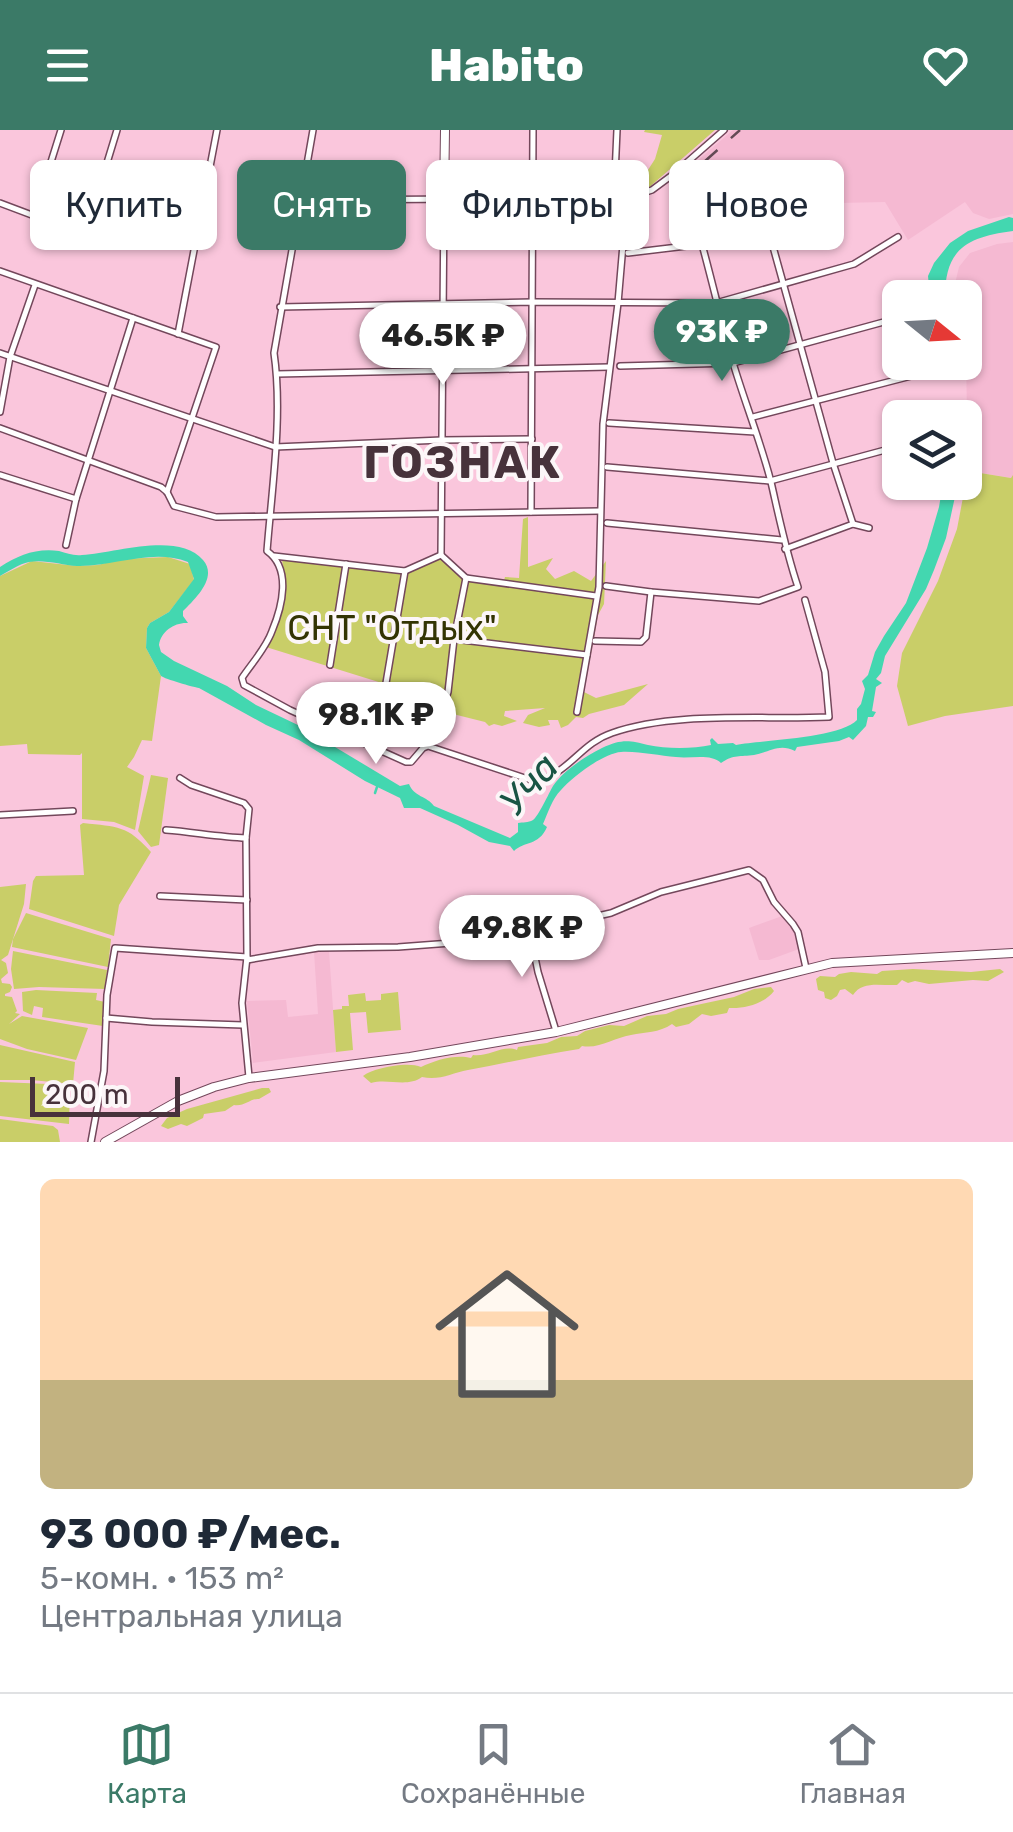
<!DOCTYPE html>
<html lang="ru">
<meta charset="utf-8">
<style>
body{margin:0;font-family:Rubik,sans-serif;background:#f6f6f7;color:#1f2937;height:100vh;display:flex;flex-direction:column;font-size:38px;white-space:nowrap}
*{box-sizing:border-box;margin:0}
p{font-size:32px;color:#747a83}
.icon{flex:none;width:55px;height:55px;fill:none;stroke:currentColor;stroke-width:2;stroke-linecap:round;stroke-linejoin:round}
.map{position:relative;height:1012px;overflow:hidden}
.drawer{display:flex;flex-direction:column;background:#fff;flex:1}
.drawer>*{flex:none}
.top-card{position:absolute;left:30px;top:30px;width:955px;height:90px;display:flex;gap:20px}
.needle{width:65px;rotate:108deg}
.tools{position:absolute;left:882px;top:150px;display:grid;gap:20px}
.tools a{display:grid;place-items:center;width:100px;height:100px;border-radius:15px;background:#fff;box-shadow:0 2px 8px #0004;font-size:50px}
.scale{position:absolute;left:30px;bottom:25px;width:150px;box-sizing:border-box;padding-left:10px;border:5px solid #47323b;border-top:0;font-size:28px;line-height:35px;white-space:nowrap;color:#47323b;-webkit-text-stroke:8px #fcf6f8;paint-order:stroke}
.price{position:absolute;translate:-50% -85px;padding:0 22px;border-radius:35px;background:#fff;color:#222;font-size:32px;line-height:65px;filter:drop-shadow(0 2px 5px #0008)}
.price::after{content:'';position:absolute;left:50%;top:60px;width:30px;height:22px;margin-left:-15px;background:inherit;clip-path:polygon(0 0,100% 0,50% 100%)}
.price.selected{background:#3b7a67;color:#fff}
ul{padding:0;list-style:none}
li{display:grid;align-content:center;gap:20px;height:530px;padding:0 40px}
li+li{border-top:2px solid #e0e1e3}
li span{display:grid;place-items:center;height:310px;border-radius:15px;color:#555}
li>.icon{margin-inline-start:auto}
span .icon{width:180px;height:180px;fill:#fffc;stroke-width:1}
li b{font-size:42px}
.tag{padding:0 35px;border-radius:15px;background:#fff;box-shadow:0 2px 8px #0004;font-size:35px;line-height:90px}
.tag.selected{background:#3b7a67;color:#fff}
header{display:flex;justify-content:space-between;align-items:center;height:130px;padding:0 40px;background:#3b7a67;color:#fff;font-size:45px;font-weight:800}
.tab-bar{display:flex;justify-content:space-around;align-items:center;height:140px;border-top:2px solid #e0e1e3;background:#fff;font-size:28px;color:#747a83}
.tab-bar a{display:grid;justify-items:center;gap:5px}
.tab-bar .selected{color:#3b7a67}
.map>svg:first-child{display:block}
.built{fill:#f5b9d2}
.green{fill:#c9ce68}
.water{fill:#43d7b0}
.lines{fill:none;stroke-linecap:round;stroke-linejoin:round}
.stream{stroke:#43d7b0;stroke-width:2.5}
.street-casing{stroke:#73475b;stroke-width:8}
.secondary-casing{stroke:#73475b;stroke-width:10}
.street{stroke:#fff;stroke-width:5}
.secondary{stroke:#fff;stroke-width:8}
.rail{stroke:#644a55;stroke-width:2.5;stroke-dasharray:18 18;stroke-linecap:butt}
.labels{text-anchor:middle;dominant-baseline:central;stroke-width:8;stroke-linejoin:round;paint-order:stroke}
.park-label{font-size:35px;fill:#333403;stroke:#fcf6f8}
.water-label{font-size:38px;font-style:italic;fill:#195444;stroke:#fcf6f8}
.district-label{font-size:45px;font-weight:bold;letter-spacing:2.5px;fill:#47323b;stroke:#fcf6f8}
</style>
<header><svg class="icon" aria-label="menu" viewBox="0 0 24 24"><path d="M4 6h16M4 12h16M4 18h16"/></svg>Habito<svg class="icon" aria-label="heart" viewBox="0 0 24 24"><path d="M12 20l-8-8c-3-5 5-10 8-4 3-6 11-1 8 4z"/></svg></header>
<div class="map">
<svg width="1013" height="1012" viewBox="0 0 1013 1012">
<rect width="100%" height="100%" fill="#fac6dc"/>
<g class="built">
<path d="M733 0H1013V84L989 89 973 83 965 72 908 110 885 72 839 73 801 68 789 41 693 72 683 43Z"/>
<path d="M1013 112V345L1012 348 968 341 965 168 956 167 954 158 959 137 970 123 997 114Z"/>
<path d="M785 785 792 796 799 819 769 830H759L749 798Z"/>
<path d="M329 821 336 922 253 933 247 871 286 870 288 887 318 884 314 822Z"/>
</g>
<g class="green">
<path d="M645 0H715L646 60 619 65 618 58 639 54 655 29 662 5 644 2Z"/>
<path d="M968 341 1011 348 1013 345V576L945 586 908 596 897 556 902 523 938 451 957 399Z"/>
<path d="M528 387V437L553 428 546 439 555 449 574 441 591 451 606 431 604 474 598 485 584 562 596 568 648 554 624 575 589 584 583 588 576 587 568 595 561 598 558 590H548L550 595 539 597 523 593 528 585 545 578 505 581 504 586 517 591 502 596 494 594 489 596 485 592 449 583 439 574 446 573 450 558 467 450 503 454 505 447 519 448 523 389Z"/>
<path d="M441 426 465 448 443 572 266 517C275 502 287 472 286 455 286 447 283 438 282 430L407 443Z"/>
<path d="M168 427 190 434 194 450 169 482 150 493 147 498 146 518 161 546 152 611 142 610 134 627 127 637 144 646 135 700 114 692 82 689V623L80 625 28 624 27 614 0 616V446L32 431 77 436 98 435 120 429Z"/>
<path d="M151 645 168 648 159 715 151 717 138 701Z"/>
<path d="M83 693C118 697 127 695 151 722L119 775 114 806 29 779 33 751 36 746 84 745 80 695Z"/>
<path d="M26 754 24 774 8 825 1 830 6 833 8 843 1 849 2 853 10 854 12 857 10 862 5 864V866L12 867 17 881 15 883 20 884 9 894 22 886 88 898 76 930 27 919 0 909V757Z"/>
<path d="M26 783 111 809 108 837 12 817 13 809Z"/>
<path d="M13 821 107 840 105 859 39 857 14 859 11 839Z"/>
<path d="M913 839 971 842 1000 839 1004 842 988 851 973 850 929 854 915 851 908 853 902 850 897 855C882 856 862 850 853 865L845 859 840 860 837 866 831 870 825 868 824 862 818 860 816 849 820 846 835 847 839 844 851 842 877 844 882 841Z"/>
<path d="M771 857 774 861C764 874 744 879 729 878L727 883 711 886 702 884 689 894 676 897 672 894C659 903 645 902 631 905 613 908 600 919 582 916L579 919C541 925 506 933 468 940 452 943 439 951 422 947 407 958 388 948 371 953L363 946C373 938 408 931 421 937 435 930 456 924 471 928L473 925C489 927 503 914 517 920L518 917 547 913 561 907 577 906 585 901 609 895 624 896 647 886 666 884 678 879 734 867 754 859Z"/>
<path d="M36 860 97 863 96 870 105 872 103 896 42 887 43 878 34 876 32 885 23 881 22 862Z"/>
<path d="M398 862 401 900 368 903 366 882 350 883 353 920 336 922 333 880 342 879V876H349L348 865 365 863 366 871 381 870V864Z"/>
<path d="M0 915 75 932 73 954 31 950H0Z"/>
<path d="M0 952 48 954 70 957 69 994 0 986Z"/>
<path d="M262 958H269L271 962 259 969C251 968 244 977 234 975L225 981 204 984 203 988 187 996 181 994 168 999 161 996 167 988 187 979Z"/>
<path d="M0 989 53 996 58 1000 60 1012H0Z"/>
</g>
<g class="water">
<path d="M1009 87 1013 88V101C968 107 945 118 945 167H930L928 146 934 133 950 113 968 101Z"/>
<path d="M943 353H958L946 408 934 440 926 459 885 526 881 543 876 549 882 553 876 557 872 581 876 582 873 587H868L866 596 853 610 849 607 839 611 797 617 795 621C779 613 770 622 754 625 740 627 734 624 721 633 711 623 691 629 676 627 659 626 639 621 621 622 604 623 572 647 561 660 552 669 548 683 543 694L547 697C539 716 524 711 514 721L510 716 489 712 458 695 420 678H404L400 668 365 651 299 610 266 595 199 558C193 557 165 549 161 546L146 518 147 498 150 493 169 482 194 449 188 432C152 418 114 437 77 436 62 435 44 429 29 432 19 434 9 441 0 446V437C19 425 36 418 59 421 67 423 73 426 82 425 115 423 179 401 203 430 218 447 196 468 183 481V486L188 493C175 492 161 501 159 515L161 522 174 531 227 556 256 575 300 596 400 656 409 654C414 667 427 666 434 676L510 708 518 702V693C523 692 528 693 533 690 538 687 549 663 553 656 564 640 586 626 602 618 621 609 629 610 648 615 666 619 693 619 711 615L710 610 712 608 718 614 733 613 736 615C764 610 840 608 857 590V579L861 574 865 559 862 551 868 545 875 522 884 506 906 473 927 418 939 377Z"/>
</g>
<g class="lines">
<path class="stream" d="M375 663 377 657"/>
<defs>
<g id="street">
<path d="M313 0 274 223C283 285 272 357 267 421 292 439 282 477 272 501 266 518 252 533 242 548L244 555 290 580 406 632H411L423 618 428 616 534 651C569 645 579 614 612 603 675 581 761 590 829 587L825 542 805 470"/>
<path d="M757 59 833 333 853 394"/>
<path d="M694 66 684 35 724 0"/>
<path d="M614 68 617 0"/>
<path d="M300 70 627 68 652 60 679 40C701 101 714 164 731 226 743 268 760 309 771 352 779 387 786 422 798 457L759 471 651 462 606 456"/>
<path d="M0 73 85 105 117 0"/>
<path d="M34 86 61 0"/>
<path d="M702 108 802 80 819 86 837 79"/>
<path d="M628 123 703 114"/>
<path d="M0 141 216 217 167 362"/>
<path d="M280 177 533 172 716 173 854 134 898 107"/>
<path d="M178 204 217 0"/>
<path d="M0 223 275 317 442 310 532 309"/>
<path d="M620 236 733 233 891 190"/>
<path d="M277 244 609 237"/>
<path d="M0 282 10 227 35 155"/>
<path d="M753 287 919 244"/>
<path d="M609 293 755 302"/>
<path d="M0 298 161 357 167 362 174 376 216 387 600 381"/>
<path d="M607 337 770 351 900 316"/>
<path d="M0 345 76 369"/>
<path d="M531 382 533 0"/>
<path d="M607 393 782 410"/>
<path d="M66 415 76 369 133 188"/>
<path d="M785 419 853 394 869 398"/>
<path d="M441 425 444 70"/>
<path d="M274 426 405 441 441 425 466 448 596 466"/>
<path d="M454 509 587 525"/>
<path d="M595 511 641 512 646 507 651 462"/>
<path d="M330 535 346 434"/>
<path d="M386 553 405 441"/>
<path d="M443 577 448 562 454 509 466 448"/>
<path d="M577 582 599 457 603 294 618 173 627 68"/>
<path d="M180 648 191 655 244 673 249 679 246 708 247 827 242 873 249 947"/>
<path d="M0 685 73 681"/>
<path d="M166 700C193 702 219 707 246 708"/>
<path d="M160 766 247 770"/>
<path d="M530 803 538 842 556 901"/>
<path d="M247 830 318 818 398 817 491 810 611 783 661 762 749 740 763 750 774 772 793 794 798 802 806 838"/>
<path d="M106 888 152 892 243 895"/>
<path d="M91 1012 104 941 107 865 115 818 247 827"/>
</g>
<g id="secondary">
<path d="M444 70 445 0"/>
<path d="M105 1012 178 971 214 957 249 948 410 927 556 902 832 833 1013 823"/>
</g>
</defs>
<use href="#street" class="street-casing"/>
<use href="#secondary" class="secondary-casing"/>
<use href="#street" class="street"/>
<use href="#secondary" class="secondary"/>
<path class="rail" d="M704 32 740 0"/>
</g>
<g class="labels">
<g class="park-label">
<text x="392" y="498">СНТ "Отдых"</text>
</g>
<g class="water-label">
<text transform="translate(529 654) rotate(-48)">Уча</text>
</g>
<g class="district-label">
<text x="463" y="332">ГОЗНАК</text>
</g>
</g>
</svg>
<div class="tools">
<a><svg class="needle" viewBox="-14 -14 28 28"><path d="M0-13l5 13h-10z" fill="#e53935"/><path d="M0 13l5-13h-10z" fill="#747a83"/></svg></a>
<a><svg class="icon" aria-label="layers" viewBox="0 0 24 24"><path d="M12 4l9 5-9 5-9-5zM3 14l9 5 9-5"/></svg></a>
</div>
<div class="scale">200 m</div>
<b class="price selected" style="left:722px;top:254px">93K ₽</b>
<b class="price" style="left:443px;top:258px">46.5K ₽</b>
<b class="price" style="left:376px;top:637px">98.1K ₽</b>
<b class="price" style="left:522px;top:850px">49.8K ₽</b>
<div class="top-card">
<a class="tag">Купить</a>
<a class="tag selected">Снять</a>
<a class="tag">Фильтры</a>
<a class="tag">Новое</a>
</div>
</div>
<section class="drawer">
<ul>
<li><span style="background:linear-gradient(#ffd9b3 65%,#c2b280 0)"><svg class="icon" aria-label="home" viewBox="0 0 24 24"><path d="M3 11l9-7 9 7M6 9v11h12V9"/></svg></span><div><b>93 000 ₽/мес.</b><p>5-комн. · 153 m²</p><p>Центральная улица</p></div></li>
</ul>
</section>
<nav class="tab-bar">
<a class="selected"><svg class="icon" aria-label="map" viewBox="0 0 24 24"><path d="M3 6l6-2 6 2 6-2v14l-6 2-6-2-6 2zM9 4v14M15 6v14"/></svg>Карта</a>
<a><svg class="icon" aria-label="saved" viewBox="0 0 24 24"><path d="M7 4h10v16l-5-4-5 4z"/></svg>Сохранённые</a>
<a><svg class="icon" aria-label="home" viewBox="0 0 24 24"><path d="M3 11l9-7 9 7M6 9v11h12V9"/></svg>Главная</a>
</nav>
